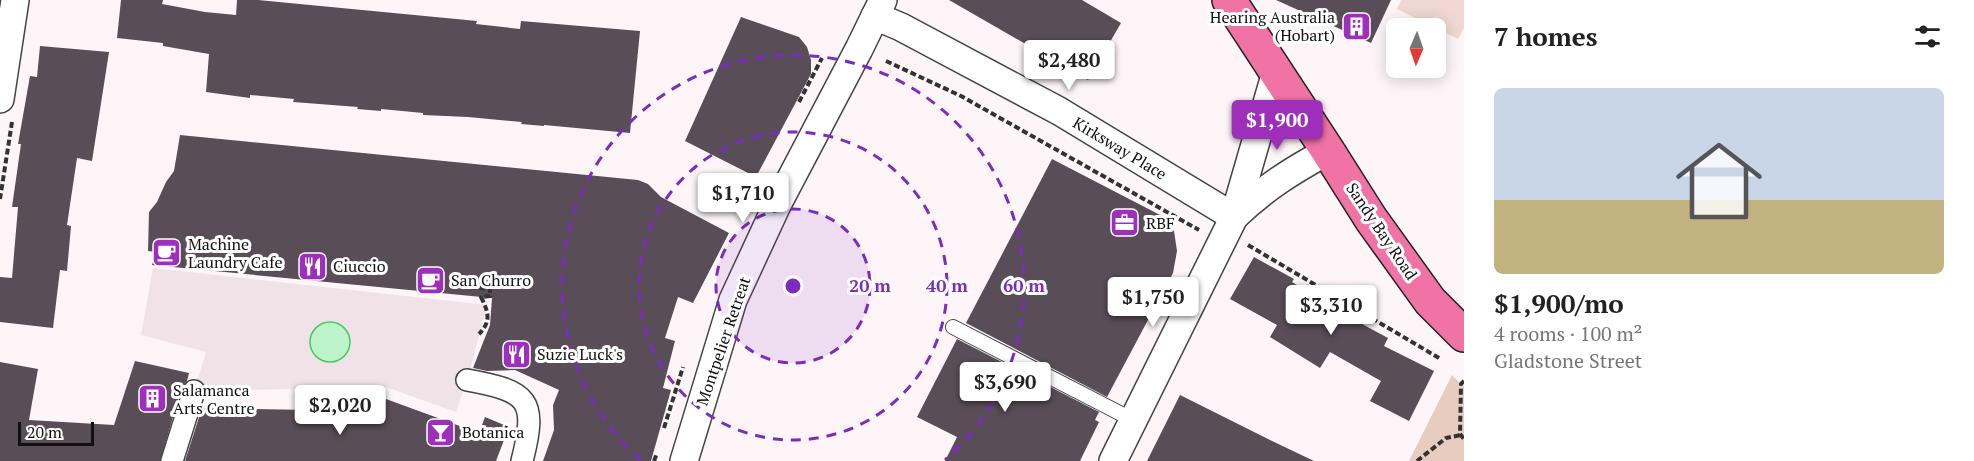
<!DOCTYPE html>
<meta charset="utf-8">
<style>
body{margin:0;font-family:"PT Serif",serif;background:#f6f6f6;color:#222;height:100vh;display:flex;flex-direction:column;font-size:22px;white-space:nowrap}
*{box-sizing:border-box;margin:0}
p{font-size:20px;color:#767676}
.icon{flex:none;width:33px;height:33px;fill:none;stroke:currentColor;stroke-width:2;stroke-linecap:round;stroke-linejoin:round}
.map{position:relative;flex:1;overflow:hidden}
.panel{display:flex;flex-direction:column;background:#fff;width:510px}
.panel>*{flex:none}
.needle{width:39px;rotate:182deg}
.controls{position:absolute;left:1386px;top:18px;display:grid;gap:12px}
.controls a{display:grid;place-items:center;width:60px;height:60px;border-radius:9px;background:#fff;box-shadow:0 3px 15px #0003;font-size:30px}
.scale{position:absolute;left:18px;bottom:15px;width:76px;box-sizing:border-box;padding-left:6px;border:3px solid #111;border-top:0;font-size:16px;line-height:21px;white-space:nowrap;color:#111;-webkit-text-stroke:4px #fff;paint-order:stroke}
.price{position:absolute;translate:-50% -51px;padding:0 14px;border-radius:6px;background:#fff;color:#222;font-size:20px;line-height:39px;filter:drop-shadow(0 2px 3px #0008)}
.price::after{content:'';position:absolute;left:50%;top:36px;width:18px;height:14px;margin-left:-9px;background:inherit;clip-path:polygon(0 0,100% 0,50% 100%)}
.price.active{background:#9d2fbb;color:#fff}
ul{padding:0;list-style:none}
li{display:grid;align-content:center;gap:12px;height:318px;padding:0 30px}
li span{display:grid;place-items:center;height:186px;border-radius:9px;color:#555}
li>.icon{margin-inline-start:auto}
span .icon{width:108px;height:108px;fill:#fffc;stroke-width:1}
li b{font-size:26px}
h2{display:flex;justify-content:space-between;align-items:center;height:72px;padding:0 30px;font-size:26px}
main{display:flex;flex:1;min-height:0}
.map>svg:first-child{display:block}
.green{fill:#e8ccc0}
.pitch{fill:#f0d7d1}
.plaza{fill:#f0e3e8}
.water{fill:#bcf3c8;stroke:#47c765;stroke-width:1.5}
.building{fill:#594e57}
.lines{fill:none;stroke-linecap:round;stroke-linejoin:round}
.service-casing{stroke:#444;stroke-width:16}
.pedestrian-casing{stroke:#444;stroke-width:24}
.minor-casing{stroke:#444;stroke-width:30}
.primary-casing{stroke:#222;stroke-width:36}
.path{stroke:#333;stroke-width:4;stroke-dasharray:6 3;stroke-linecap:butt}
.service{stroke:#fff;stroke-width:14}
.pedestrian{stroke:#fff;stroke-width:21}
.minor{stroke:#fff;stroke-width:27}
.primary{stroke:#f173a6;stroke-width:33}
.ring{fill:none;stroke:#7b2cbf;stroke-width:3;stroke-dasharray:10 8}
.labels{text-anchor:middle;dominant-baseline:central;stroke-width:6;stroke-linejoin:round;paint-order:stroke}
.poi-label{font-size:16px;fill:#111;stroke:#fff;text-anchor:start}
.street-label{font-size:16px;fill:#111;stroke:#fff}
.centre{fill:#7b2cbf;stroke:#fff;stroke-width:3}
.ring-label{font-size:18px;text-anchor:middle;font-weight:bold;fill:#7b2cbf;stroke:#fff;stroke-width:6;stroke-linejoin:round;paint-order:stroke}
</style>
<main>
<div class="map">
<svg width="1464" height="461" viewBox="0 0 1464 461">
<rect width="100%" height="100%" fill="#fef5f9"/>
<path class="green" d="M1452 375 1464 387V461H1409Z"/>
<path class="pitch" d="M1401 0H1464V28L1458 39 1397 9Z"/>
<path class="plaza" d="M153 268 487 305 469 374 456 412 386 387 194 391 206 352 141 335Z"/>
<circle class="water" cx="330" cy="342" r="20"/>
<g class="building">
<path d="M121 0H163L162 4 205 12 236 15 237 0H258L477 21 476 24 520 29 521 21 640 31 630 133 544 125V126L521 124 522 122 468 117 423 115V113L381 109V111L357 109 358 107 293 102 294 99 250 95V98L206 92 209 54 163 46V43L117 38Z"/>
<path d="M949 0H1082L1121 23 1088 80Z"/>
<path d="M1276 0H1391L1371 43Z"/>
<path d="M741 17 799 37 807 47 811 60V74L756 177 685 141Z"/>
<path d="M40 46 109 52 92 161 77 158 67 225 71 226 67 271 60 270 53 328 0 322V277L12 278 18 207H12L21 144H18L30 76 37 77Z"/>
<path d="M180 135 638 180 648 184 661 197 729 233 693 303 678 297 665 338 675 341 663 388 671 390 651 461H543L554 430 553 405 559 390 515 370 487 371 473 368 490 325 492 298 152 265 156 252 148 251 149 212 157 202 166 182 174 171Z"/>
<path d="M1052 159 1162 216 1174 231 1177 251 1173 273 1107 397 966 323Z"/>
<path d="M1254 257 1294 279 1292 282 1349 317 1388 338 1384 346 1434 371 1409 421 1370 401 1381 381 1330 352 1320 368 1270 337 1277 325 1230 299Z"/>
<path d="M957 339 1099 412 1095 420 1099 422 1080 461H945L957 437 917 417Z"/>
<path d="M135 361 189 373 187 381 182 387 160 461H0V362L38 369 29 420 114 425Z"/>
<path d="M1180 395 1270 440 1314 461H1147Z"/>
<path d="M386 399 479 433 485 417 509 427 496 461H185L202 408 311 410 384 407Z"/>
</g>
<g class="lines">
<defs>
<path id="service" d="M953 327 1133 420"/>
<g id="pedestrian">
<path d="M467 380C528 391 538 399 522 461"/>
<path d="M172 461 194 391"/>
</g>
<g id="minor">
<path d="M875 16 901 27 1059 111 1234 217"/>
<path d="M0 99 15 0"/>
<path d="M1235 216C1264 188 1293 170 1328 151"/>
<path d="M684 461 733 300 777 205 859 49 883 0"/>
<path d="M1113 461 1234 217 1276 72"/>
</g>
<path id="primary" d="M1229 0 1328 151 1371 219 1430 301 1464 335"/>
</defs>
<use href="#service" class="service-casing"/>
<use href="#pedestrian" class="pedestrian-casing"/>
<use href="#minor" class="minor-casing"/>
<use href="#primary" class="primary-casing"/>
<g class="path">
<path d="M886 61 961 96 1199 230"/>
<path d="M799 102 822 58"/>
<path d="M0 199 12 122"/>
<path d="M1248 245 1439 358"/>
<path d="M470 287 490 289V296L481 297C488 311 492 321 479 334"/>
<path d="M1464 381 1461 384 1460 434 1464 439"/>
<path d="M664 428 683 367"/>
<path d="M654 461 657 453"/>
<path d="M1417 461 1446 438 1461 435"/>
</g>
<use href="#service" class="service"/>
<use href="#pedestrian" class="pedestrian"/>
<use href="#minor" class="minor"/>
<use href="#primary" class="primary"/>
</g>
<circle cx="793" cy="286" r="77" fill="#7b2cbf" fill-opacity=".12"/>
<g class="ring">
<circle cx="793" cy="286" r="77"/>
<circle cx="793" cy="286" r="154"/>
<path d="M641 460A231 231 0 1 1 945 460"/>
</g>
<defs>
<symbol id="building-square" viewBox="-11 -11 22 22"><rect x="-9" y="-9" width="18" height="18" rx="4" fill="#9d2fbb" stroke="#fff"/><path d="M-4-6H4V6H1V3H-1V6H-4ZM-2.5-4.3h1.7v1.8h-1.7ZM.8-4.3h1.7v1.8H.8ZM-2.5-1h1.7V.8h-1.7ZM.8-1h1.7V.8H.8Z" fill="#fff"/></symbol>
<symbol id="office-square" viewBox="-11 -11 22 22"><rect x="-9" y="-9" width="18" height="18" rx="4" fill="#9d2fbb" stroke="#fff"/><path d="M-6-3h4V-5.5h4V-3h4V5H-6ZM-1-4.5V-3h2v-1.5ZM-6 0V1H6V0Z" fill="#fff"/></symbol>
<symbol id="cafe-square" viewBox="-11 -11 22 22"><rect x="-9" y="-9" width="18" height="18" rx="4" fill="#9d2fbb" stroke="#fff"/><path d="M-5.5-4.5H6V0H3Q3 3.5 0 3.5H-2.5Q-5.5 3.5-5.5 0ZM3-3.2v2h1.7v-2ZM-6 4.5H4V6H-6Z" fill="#fff"/></symbol>
<symbol id="restaurant-square" viewBox="-11 -11 22 22"><rect x="-9" y="-9" width="18" height="18" rx="4" fill="#9d2fbb" stroke="#fff"/><path d="M-5-6h1v4h1v-4h1v4h1v-4h1v5L-1.5 .5V6h-2V.5L-5-1ZM5-6V6H3V1.5H1.5Q1.5-4 5-6Z" fill="#fff"/></symbol>
<symbol id="bar-square" viewBox="-11 -11 22 22"><rect x="-9" y="-9" width="18" height="18" rx="4" fill="#9d2fbb" stroke="#fff"/><path d="M-6-5H6L.8 .8V4.5H3.5V6h-7V4.5H-.8V.8Z" fill="#fff"/></symbol>
</defs>
<g fill-rule="evenodd">
<use href="#building-square" x="1340" y="10" width="33" height="33"/>
<use href="#office-square" x="1108" y="206" width="33" height="33"/>
<use href="#cafe-square" x="150" y="236" width="33" height="33"/>
<use href="#restaurant-square" x="296" y="250" width="33" height="33"/>
<use href="#cafe-square" x="414" y="264" width="33" height="33"/>
<use href="#restaurant-square" x="500" y="338" width="33" height="33"/>
<use href="#building-square" x="136" y="382" width="33" height="33"/>
<use href="#bar-square" x="424" y="416" width="33" height="33"/>
</g>
<g class="labels">
<g class="poi-label">
<text x="1335" y="17" text-anchor="end">Hearing Australia<tspan x="1335" dy="18">(Hobart)</tspan></text>
<text x="1146" y="223">RBF</text>
<text x="188" y="244">Machine<tspan x="188" dy="18">Laundry Cafe</tspan></text>
<text x="333" y="266">Ciuccio</text>
<text x="451" y="280">San Churro</text>
<text x="537" y="354">Suzie Luck's</text>
<text x="173" y="390">Salamanca<tspan x="173" dy="18">Arts Centre</tspan></text>
<text x="462" y="432">Botanica</text>
</g>
<g class="street-label">
<text transform="translate(1120 148) rotate(31)">Kirksway Place</text>
<text transform="translate(1382 231) rotate(56)">Sandy Bay Road</text>
<text transform="translate(723 341) rotate(-71)">Montpelier Retreat</text>
</g>
</g>
<circle cx="793" cy="286" r="9" class="centre"/>
<g class="ring-label">
<text x="870" y="292">20 m</text>
<text x="947" y="292">40 m</text>
<text x="1024" y="292">60 m</text>
</g>
</svg>
<div class="controls">
<a><svg class="needle" viewBox="-14 -14 28 28"><path d="M0-13l5 13h-10z" fill="#e53935"/><path d="M0 13l5-13h-10z" fill="#767676"/></svg></a>
</div>
<div class="scale">20 m</div>
<b class="price" style="left:1069px;top:91px">$2,480</b>
<b class="price active" style="left:1277px;top:151px">$1,900</b>
<b class="price" style="left:743px;top:224px">$1,710</b>
<b class="price" style="left:1153px;top:328px">$1,750</b>
<b class="price" style="left:1331px;top:336px">$3,310</b>
<b class="price" style="left:1005px;top:413px">$3,690</b>
<b class="price" style="left:340px;top:436px">$2,020</b>
</div>
<section class="panel">
<h2>7 homes<svg class="icon" aria-label="filters" viewBox="0 0 24 24"><path d="M4 7h16M4 17h16"/><circle cx="9" cy="7" r="2"/><circle cx="15" cy="17" r="2"/></svg></h2>
<ul>
<li><span style="background:linear-gradient(#c9d6e8 60%,#c2b280 0)"><svg class="icon" aria-label="home" viewBox="0 0 24 24"><path d="M3 11l9-7 9 7M6 9v11h12V9"/></svg></span><div><b>$1,900/mo</b><p>4 rooms · 100 m²</p><p>Gladstone Street</p></div></li>
</ul>
</section>
</main>
